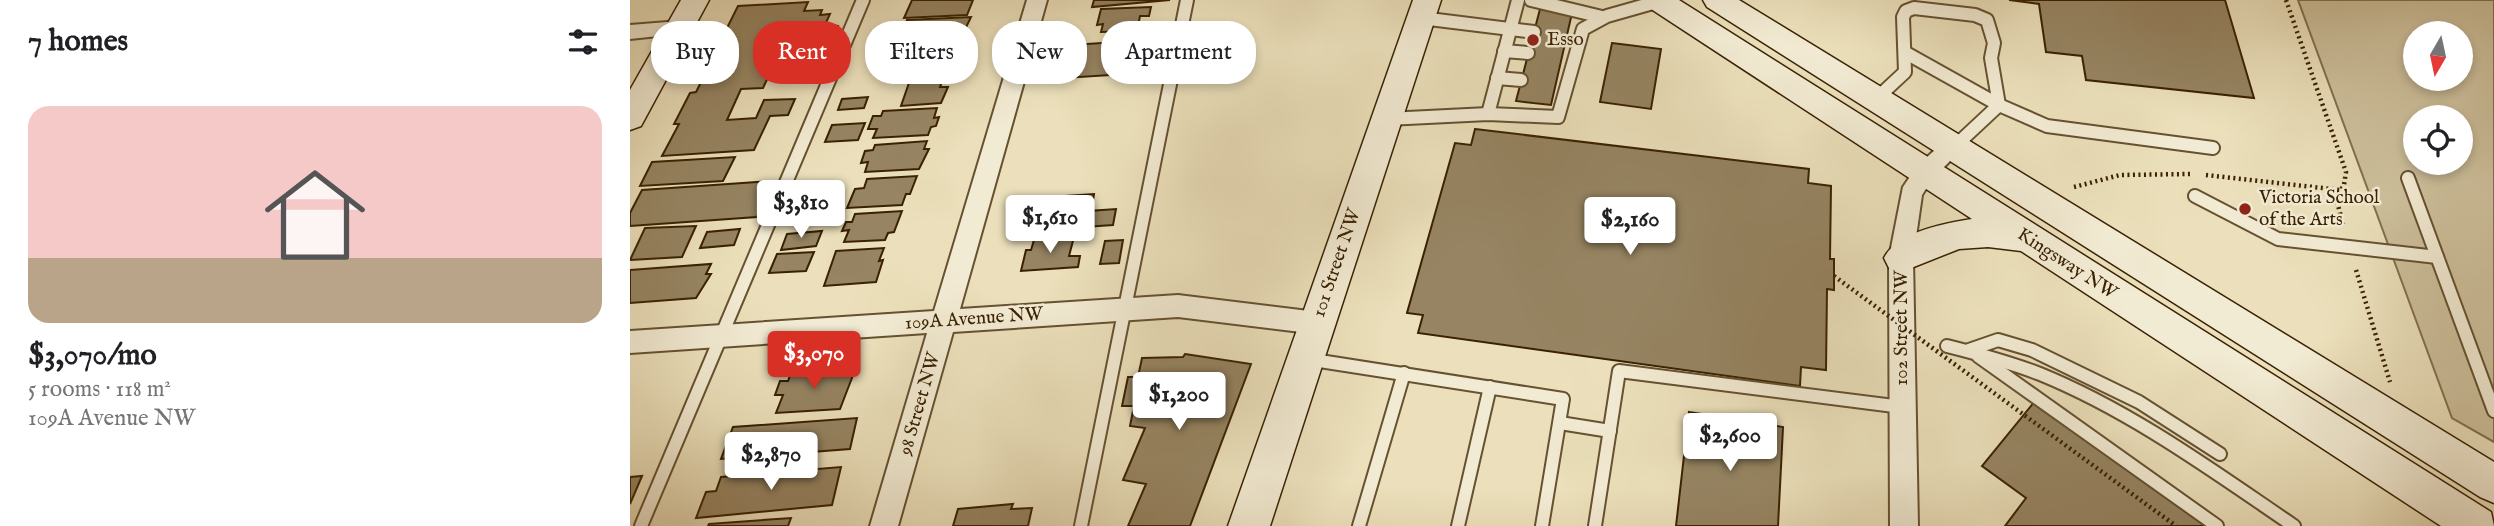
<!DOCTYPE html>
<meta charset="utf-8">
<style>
body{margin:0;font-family:"IM FELL English",serif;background:#f6f6f6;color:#202124;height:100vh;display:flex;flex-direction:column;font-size:26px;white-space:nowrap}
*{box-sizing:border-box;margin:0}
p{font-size:23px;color:#757577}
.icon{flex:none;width:38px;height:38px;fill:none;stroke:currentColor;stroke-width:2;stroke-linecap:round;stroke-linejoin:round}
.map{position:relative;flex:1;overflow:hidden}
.sheet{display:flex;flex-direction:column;background:#fff;width:630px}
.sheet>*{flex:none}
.banner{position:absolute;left:21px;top:21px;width:665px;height:63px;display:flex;gap:14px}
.needle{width:46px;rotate:189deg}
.fabs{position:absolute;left:1773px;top:21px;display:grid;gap:14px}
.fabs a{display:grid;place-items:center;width:70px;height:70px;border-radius:50%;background:#fff;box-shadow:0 4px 10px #0003;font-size:35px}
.price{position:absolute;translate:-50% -60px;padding:0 16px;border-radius:7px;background:#fff;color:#222;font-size:23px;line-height:46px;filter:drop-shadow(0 2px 4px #0008)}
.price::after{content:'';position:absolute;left:50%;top:42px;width:21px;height:16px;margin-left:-10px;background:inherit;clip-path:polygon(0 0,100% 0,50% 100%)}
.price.selected{background:#d93025;color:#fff}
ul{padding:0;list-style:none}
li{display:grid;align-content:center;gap:14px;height:371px;padding:0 28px}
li+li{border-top:2px solid #e0e0e0}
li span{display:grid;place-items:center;height:217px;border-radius:21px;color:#555}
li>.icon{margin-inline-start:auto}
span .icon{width:126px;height:126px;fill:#fffc;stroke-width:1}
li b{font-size:30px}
h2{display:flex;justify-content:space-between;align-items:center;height:84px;padding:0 28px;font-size:30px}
.tag{padding:0 24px;border-radius:28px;background:#fff;box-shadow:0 4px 10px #0003;font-size:24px;line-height:63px}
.tag.selected{background:#d93025;color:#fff}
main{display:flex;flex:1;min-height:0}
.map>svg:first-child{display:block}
.green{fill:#cdc09c;stroke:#83704f;stroke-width:2;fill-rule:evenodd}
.building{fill:#968462;stroke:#392102;stroke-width:2}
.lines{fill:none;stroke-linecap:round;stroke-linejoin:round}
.service-casing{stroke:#665130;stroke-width:16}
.minor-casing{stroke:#665130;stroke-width:4}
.secondary-casing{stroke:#392102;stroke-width:3}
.path{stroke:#392102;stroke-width:4.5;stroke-dasharray:2 3.5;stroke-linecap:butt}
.service{stroke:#f2ebd3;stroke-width:12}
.minor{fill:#f2ebd3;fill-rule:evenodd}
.secondary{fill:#f2ebd3;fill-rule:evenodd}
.path-bridge{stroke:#392102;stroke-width:4.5;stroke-dasharray:2 3.5;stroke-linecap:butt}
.poi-dot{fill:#8f2418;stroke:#f2ebd3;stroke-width:2.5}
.labels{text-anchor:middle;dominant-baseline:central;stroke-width:5;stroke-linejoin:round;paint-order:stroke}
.poi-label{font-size:19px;fill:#392102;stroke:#f2ebd3;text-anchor:start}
.street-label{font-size:19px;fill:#392102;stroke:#f2ebd3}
</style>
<main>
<section class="sheet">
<h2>7 homes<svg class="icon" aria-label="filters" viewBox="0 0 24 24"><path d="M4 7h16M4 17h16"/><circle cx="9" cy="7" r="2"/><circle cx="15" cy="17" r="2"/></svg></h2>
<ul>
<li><span style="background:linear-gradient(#f6c9c9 70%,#b9a48a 0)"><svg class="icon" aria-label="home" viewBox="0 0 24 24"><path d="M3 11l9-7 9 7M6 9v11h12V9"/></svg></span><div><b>$3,070/mo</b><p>5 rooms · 118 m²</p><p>109A Avenue NW</p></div></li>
</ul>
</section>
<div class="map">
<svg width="1864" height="526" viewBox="0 0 1864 526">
<rect width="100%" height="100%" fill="#ebe0bb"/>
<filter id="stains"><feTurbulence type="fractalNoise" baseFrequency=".00286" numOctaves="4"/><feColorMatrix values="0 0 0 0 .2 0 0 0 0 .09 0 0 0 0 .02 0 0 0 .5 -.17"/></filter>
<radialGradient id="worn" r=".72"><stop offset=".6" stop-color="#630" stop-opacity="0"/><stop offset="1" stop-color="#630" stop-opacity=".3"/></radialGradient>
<path class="green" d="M1668 0H1864V442L1822 418ZM1785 33H1830V79H1785ZM1785 117H1830V163H1785Z"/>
<g class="building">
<path d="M282 0H343L337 15 274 18Z"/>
<path d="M464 0H540L462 7Z"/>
<path d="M1595 0 1624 98 1456 80 1452 56 1416 52 1409 4 1379 0Z"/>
<path d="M178 2 174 11 192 10 190 15 200 14 194 27 197 24 208 26 196 55 147 58 133 88 111 89 97 120 126 118 134 100 165 99 158 115 140 116 124 150 32 156 49 124H44L60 93 66 92 82 61H87L101 34H94L108 6Z"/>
<path d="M521 7 519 16H510L507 31 471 32 473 24 467 25 471 9Z"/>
<path d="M910 9 942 13 921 105 886 101Z"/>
<path d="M341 17 327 46 265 50 277 20Z"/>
<path d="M502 41 496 74 434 78 442 45Z"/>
<path d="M982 43 1031 49 1021 109 970 102Z"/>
<path d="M324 48 321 56H326L324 63 318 64 315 73 251 77 255 67 245 68 250 55 261 54 262 51Z"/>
<path d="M313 79 310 87H318L311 103 271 106 280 80Z"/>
<path d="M238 97 234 108 208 110 212 99Z"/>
<path d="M307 108 304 118 309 117 306 126 301 127 298 135 243 138 247 129H238L243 116H251L253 111Z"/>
<path d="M235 123 228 140 195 142 202 125Z"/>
<path d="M845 129 1179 169 1178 183 1201 186 1200 259H1204V290L1197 289 1196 370 1171 367 1170 386 788 333 793 315 777 313 825 143 841 145Z"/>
<path d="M297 141 294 149H299L289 169 235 172 238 162 231 163 235 151 243 150 245 145Z"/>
<path d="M105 157 93 181 10 186 22 162Z"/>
<path d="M287 176 280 194H276L272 205 217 208 225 189 234 188 237 179Z"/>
<path d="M142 181 127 217 0 226V213L12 190Z"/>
<path d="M464 194 463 200 455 201 450 225 407 227 409 206H418L420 197Z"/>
<path d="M486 209 483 225 455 227 458 211Z"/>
<path d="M272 211 264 232 258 233 255 240 214 242 219 230 212 231 216 222H222L225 214Z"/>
<path d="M66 226 52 257 0 260 15 228Z"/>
<path d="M110 229 104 245 70 248 77 232Z"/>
<path d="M192 231 186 246 151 250 157 234Z"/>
<path d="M444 237 439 256H450L448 267 391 271 396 250H401L404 240Z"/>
<path d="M493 240 489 263 470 264 475 241Z"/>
<path d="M254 248 249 261 253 260 246 282 194 286 206 251Z"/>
<path d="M184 252 176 271 139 273 147 254Z"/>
<path d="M81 264 76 274H81L66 298 0 303V270Z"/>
<path d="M555 354 621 364 560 526H498L516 484 493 480 515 428 500 426 504 406H492L498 377H508L512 358 553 357Z"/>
<path d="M225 370 210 409 146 413 153 395H145L150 381H158L161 373Z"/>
<path d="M1405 401 1581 526H1375L1396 498 1352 466Z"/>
<path d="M1059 412 1153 427 1148 526H1046Z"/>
<path d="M227 418 220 449 91 459 103 427Z"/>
<path d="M211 467 202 505 66 518 76 492 86 491 91 477Z"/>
<path d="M12 476 0 504V477Z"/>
<path d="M383 504 381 509 402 508 398 526H323L328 509Z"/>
<path d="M161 518 158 526H78L79 524Z"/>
</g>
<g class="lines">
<defs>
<g id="service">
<path d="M901 0 972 17"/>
<path d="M791 18 904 32"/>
<path d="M874 51 898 53"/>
<path d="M1276 53 1369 105"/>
<path d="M867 78 891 80"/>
<path d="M1246 99 1275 72 1273 17 1276 11 1284 8 1345 15 1357 20 1364 43 1361 58 1369 105"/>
<path d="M858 114 888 0"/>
<path d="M757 119 858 114 928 117 953 29 977 16 1030 1"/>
<path d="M1324 147 1369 105 1417 126 1583 148"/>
<path d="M1778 178 1864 411"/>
<path d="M1565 196 1648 239 1807 257"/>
<path d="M1317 346C1349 354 1379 362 1410 374 1501 411 1583 471 1664 526"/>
<path d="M1339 350 1368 340 1402 350 1509 402 1590 454"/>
<path d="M1348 356 1587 526"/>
<path d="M677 359 933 399 912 526"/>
<path d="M930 423 980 431"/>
<path d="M11 526 233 0"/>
<path d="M451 526 557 0"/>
<path d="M729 526 774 373"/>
<path d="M828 526 860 387"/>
<path d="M965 526 989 371 1272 407"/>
</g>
<g id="minor">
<path d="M397 0H417L330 309 548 295 687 312 696 315 700 323 696 331 687 334 548 317 323 332 268 526H240L297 333 0 353V331L304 311Z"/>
<path d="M50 21 57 23 60 28 57 33 0 39V25Z"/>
<path d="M1323 138 1331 141 1334 147 1303 178 1292 195 1283 258 1288 526H1260L1259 258 1273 187 1287 166 1315 141Z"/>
</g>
<g id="secondary">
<path d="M51 0H79L11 126 0 130V90Z"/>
<path d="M783 0H811L640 526H598Z"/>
<path d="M1014 0H1049L1861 512 1864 526H1811L1391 251 1358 247 1329 249 1271 272 1259 268 1254 258C1267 232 1315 223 1342 219L1018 7Z"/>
<path d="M1073 0H1109L1864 462V503L1850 497 1077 7Z"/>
</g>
</defs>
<use href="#service" class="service-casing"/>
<use href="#minor" class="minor-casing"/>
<use href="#secondary" class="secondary-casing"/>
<g class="path">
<path d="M1656 0 1716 172 1714 185 1706 198 1713 224"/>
<path d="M1576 175 1710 190"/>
<path d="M1444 187 1490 175 1560 174"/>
<path d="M1726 270 1760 382"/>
</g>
<use href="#service" class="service"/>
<use href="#minor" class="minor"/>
<use href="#secondary" class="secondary"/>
<path class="path-bridge" d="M1204 276 1546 526"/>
</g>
<g class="poi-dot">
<circle cx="903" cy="40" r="7"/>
<circle cx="1615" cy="209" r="7"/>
</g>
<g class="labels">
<g class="poi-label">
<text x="917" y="40">Esso</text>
<text x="1629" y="198">Victoria School<tspan x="1629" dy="22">of the Arts</tspan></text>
</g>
<g class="street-label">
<text transform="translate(707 263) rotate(-71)">101 Street NW</text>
<text transform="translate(1437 264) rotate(33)">Kingsway NW</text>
<text transform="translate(344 319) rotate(-4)">109A Avenue NW</text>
<text transform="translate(1272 328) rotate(-90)">102 Street NW</text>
<text transform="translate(290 404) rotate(-74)">98 Street NW</text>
</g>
</g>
<rect width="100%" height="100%" filter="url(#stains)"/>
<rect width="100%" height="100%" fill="url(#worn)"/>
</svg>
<div class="fabs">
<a><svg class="needle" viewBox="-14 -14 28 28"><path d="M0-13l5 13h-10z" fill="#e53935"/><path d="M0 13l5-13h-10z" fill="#757577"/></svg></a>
<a><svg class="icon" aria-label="locate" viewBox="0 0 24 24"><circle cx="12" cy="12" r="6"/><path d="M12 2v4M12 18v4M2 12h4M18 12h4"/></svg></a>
</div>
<b class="price" style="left:171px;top:240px">$3,810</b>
<b class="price" style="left:420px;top:255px">$1,610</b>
<b class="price" style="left:1000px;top:257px">$2,160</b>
<b class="price selected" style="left:184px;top:391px">$3,070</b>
<b class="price" style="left:549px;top:432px">$1,200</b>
<b class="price" style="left:1100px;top:473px">$2,600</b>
<b class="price" style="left:141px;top:492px">$2,870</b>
<div class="banner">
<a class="tag">Buy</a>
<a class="tag selected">Rent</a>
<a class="tag">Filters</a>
<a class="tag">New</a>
<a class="tag">Apartment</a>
</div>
</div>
</main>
